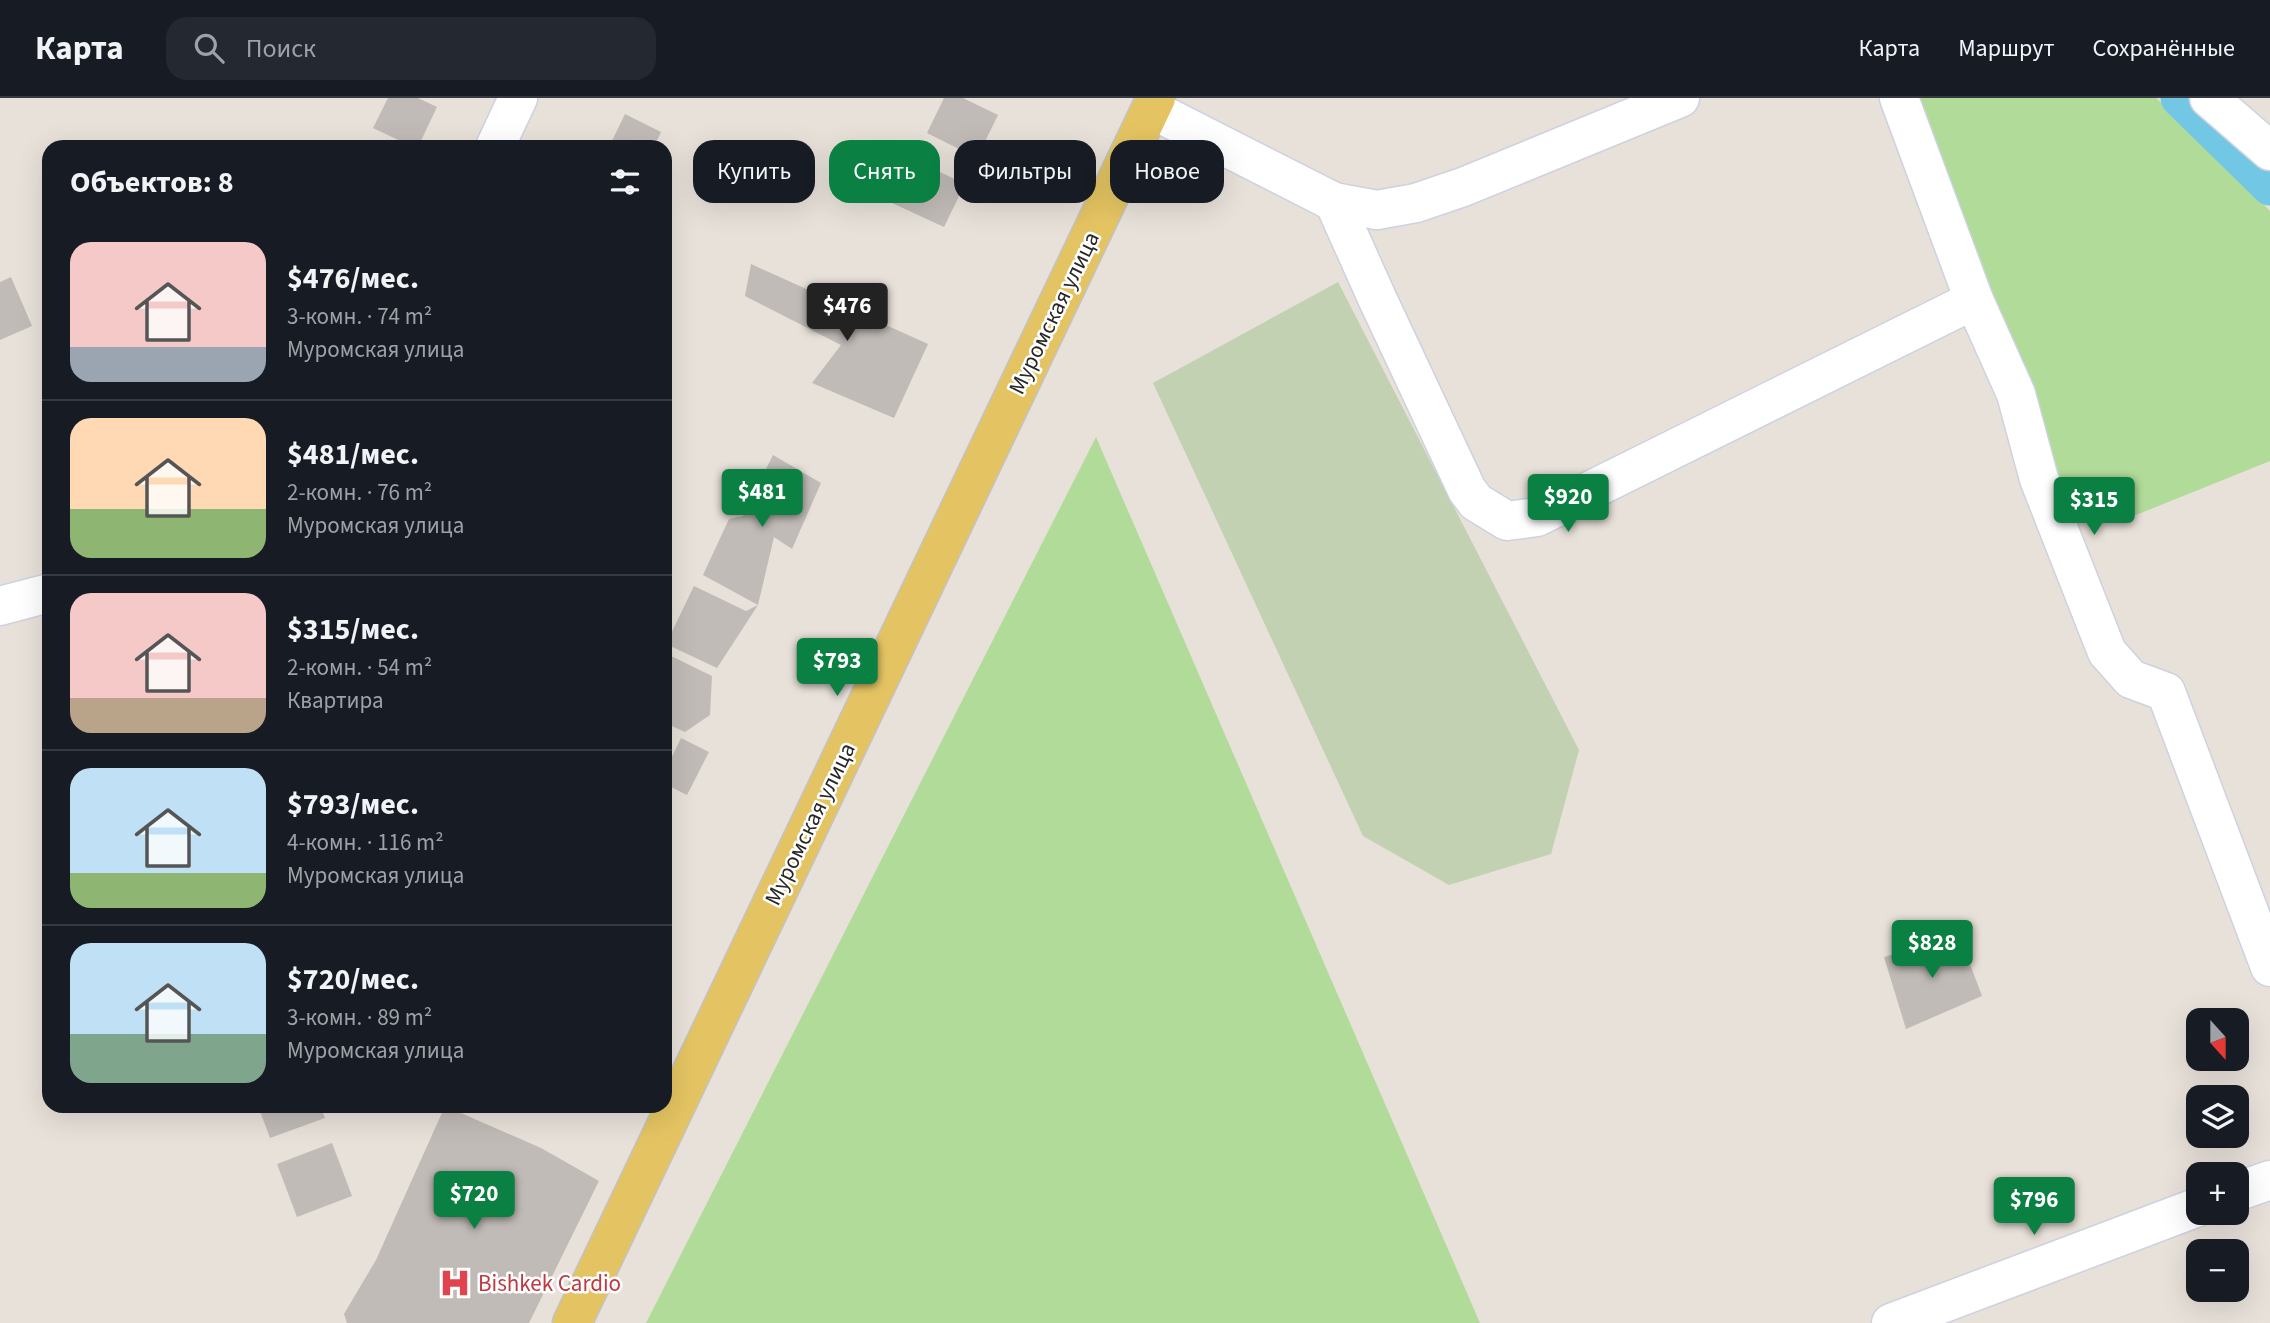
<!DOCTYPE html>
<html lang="ru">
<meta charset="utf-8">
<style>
body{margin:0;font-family:"Source Sans 3",sans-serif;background:#242831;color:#f1f3f6;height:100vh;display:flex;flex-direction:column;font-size:26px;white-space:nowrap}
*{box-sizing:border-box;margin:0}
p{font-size:23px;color:#9ea1a6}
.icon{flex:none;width:38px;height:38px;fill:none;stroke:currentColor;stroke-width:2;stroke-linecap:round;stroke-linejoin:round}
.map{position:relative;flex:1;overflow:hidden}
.details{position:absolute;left:42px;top:42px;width:630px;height:973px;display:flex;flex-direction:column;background:#171b24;border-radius:21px;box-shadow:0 7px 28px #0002}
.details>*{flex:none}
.banner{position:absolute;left:693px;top:42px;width:665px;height:63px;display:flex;gap:14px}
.needle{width:46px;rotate:159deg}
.fabs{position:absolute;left:2186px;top:910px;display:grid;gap:14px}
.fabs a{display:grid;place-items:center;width:63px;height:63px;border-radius:14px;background:#171b24;box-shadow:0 7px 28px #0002;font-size:35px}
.price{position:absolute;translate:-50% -60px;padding:0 16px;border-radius:7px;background:#0b8043;color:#fff;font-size:23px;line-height:46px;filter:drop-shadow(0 2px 4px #0008)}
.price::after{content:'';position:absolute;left:50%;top:42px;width:21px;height:16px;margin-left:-10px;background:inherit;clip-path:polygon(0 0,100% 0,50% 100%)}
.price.selected{background:#222;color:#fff}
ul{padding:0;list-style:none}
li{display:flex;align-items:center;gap:21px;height:175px;padding:0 28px}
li+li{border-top:2px solid #363941}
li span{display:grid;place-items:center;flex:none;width:196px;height:140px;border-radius:21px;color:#555}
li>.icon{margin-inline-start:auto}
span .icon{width:84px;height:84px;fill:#fffc;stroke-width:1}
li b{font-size:30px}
h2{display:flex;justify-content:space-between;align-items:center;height:84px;padding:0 28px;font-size:30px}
.pill{padding:0 24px;border-radius:21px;background:#171b24;box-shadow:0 7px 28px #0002;font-size:24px;line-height:63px}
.pill.selected{background:#0b8043;color:#fff}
header{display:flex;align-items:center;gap:42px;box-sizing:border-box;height:98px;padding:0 35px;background:#171b24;border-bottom:2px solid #363941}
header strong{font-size:33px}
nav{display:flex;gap:38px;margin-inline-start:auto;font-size:24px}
.search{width:490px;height:63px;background:#242831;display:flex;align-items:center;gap:18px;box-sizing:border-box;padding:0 24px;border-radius:21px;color:#9ea1a6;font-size:26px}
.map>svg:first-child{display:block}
.green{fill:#b1db99}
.cemetery{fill:#c1d1b1}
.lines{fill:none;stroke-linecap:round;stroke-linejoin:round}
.canal{stroke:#72c8e4;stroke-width:37}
.building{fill:#c0bbb6}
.minor-casing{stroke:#ced2df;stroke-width:41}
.major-casing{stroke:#c3c3c3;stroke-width:41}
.minor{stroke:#fff;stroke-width:38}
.major{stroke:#e4c462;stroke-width:38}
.labels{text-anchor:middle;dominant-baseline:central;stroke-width:5;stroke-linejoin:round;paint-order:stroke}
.street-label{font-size:23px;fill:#272727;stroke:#fff}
.health-label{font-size:23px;fill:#be3a42;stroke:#fff;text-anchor:start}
</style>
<header>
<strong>Карта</strong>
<div class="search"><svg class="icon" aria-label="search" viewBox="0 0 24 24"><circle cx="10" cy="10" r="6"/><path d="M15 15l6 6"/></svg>Поиск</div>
<nav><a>Карта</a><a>Маршрут</a><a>Сохранённые</a></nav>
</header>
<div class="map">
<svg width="2270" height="1225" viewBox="0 0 2270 1225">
<rect width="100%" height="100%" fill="#e8e1d9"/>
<g class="green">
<path d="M1910 0H2156L2192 32 2270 113V363L2136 417 2100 408 2055 382 1953 119Z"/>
<path d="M1096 339 1480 1225H646Z"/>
</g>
<path class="cemetery" d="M1338 184 1579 652 1551 756 1449 787 1363 738 1153 285Z"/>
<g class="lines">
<path class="canal" d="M2179 0 2270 89"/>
</g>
<g class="building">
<path d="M388 0H418L437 9 418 49H413L373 30Z"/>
<path d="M944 0H963L998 17 977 60 927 35Z"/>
<path d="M625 16 661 34 654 49H609Z"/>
<path d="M913 61 965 86 944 129 892 105Z"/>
<path d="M751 166 928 246 894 320 812 285 841 247 745 198Z"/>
<path d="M11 179 32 228 0 242V184Z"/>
<path d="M773 357 821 385 792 451 774 439 758 507 703 477 729 421 743 418Z"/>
<path d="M694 488 746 513 758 507 717 570 666 546Z"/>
<path d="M665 555 712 578 710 617 685 634 665 625Z"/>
<path d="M681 640 709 654 687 697 665 686V673Z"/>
<path d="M1959 837 1982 898 1906 931 1884 859Z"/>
<path d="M258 1008H320L325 1020 270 1040Z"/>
<path d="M445 1008 541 1050 599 1083 529 1225H347L344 1216 376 1162Z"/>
<path d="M332 1045 352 1098 297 1119 277 1066Z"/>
</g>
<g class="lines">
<defs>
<g id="minor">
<path d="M1899 0 1974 202 2016 296 2039 381 2107 554 2131 581 2166 594 2270 869"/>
<path d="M2209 0 2270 53"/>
<path d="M1151 11 1334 104 1377 112 1416 105 1463 89 1680 0"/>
<path d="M495 49 518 0"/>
<path d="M1334 104 1377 200 1467 392 1476 404 1507 423 1537 419 1974 202"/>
<path d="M0 508 49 495"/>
<path d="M2236 1094 2270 1082"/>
<path d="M1891 1225 2198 1109"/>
</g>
<path id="major" d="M572 1225 1156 0"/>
</defs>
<use href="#minor" class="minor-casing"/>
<use href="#major" class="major-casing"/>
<use href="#minor" class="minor"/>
<use href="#major" class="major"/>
</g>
<defs>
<symbol id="hospital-bare" viewBox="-9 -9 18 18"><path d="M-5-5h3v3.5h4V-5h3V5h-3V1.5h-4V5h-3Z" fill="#e0444e" stroke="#fff" stroke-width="2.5" paint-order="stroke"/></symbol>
</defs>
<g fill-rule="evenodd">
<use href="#hospital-bare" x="433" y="1163" width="44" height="44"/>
</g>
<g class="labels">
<g class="street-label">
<text transform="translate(1054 215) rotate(-64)">Муромская улица</text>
<text transform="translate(810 726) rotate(-64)">Муромская улица</text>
</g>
<g class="health-label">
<text x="478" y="1185">Bishkek Cardio</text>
</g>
</g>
</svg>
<div class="fabs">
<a><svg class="needle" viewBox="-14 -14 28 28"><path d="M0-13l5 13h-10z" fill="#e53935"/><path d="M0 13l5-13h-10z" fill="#9ea1a6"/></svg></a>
<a><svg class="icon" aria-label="layers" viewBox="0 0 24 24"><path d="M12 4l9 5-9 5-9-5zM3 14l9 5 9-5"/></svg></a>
<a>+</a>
<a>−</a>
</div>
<b class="price selected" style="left:847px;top:245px">$476</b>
<b class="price" style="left:762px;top:431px">$481</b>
<b class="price" style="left:1568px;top:436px">$920</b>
<b class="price" style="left:2094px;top:439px">$315</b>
<b class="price" style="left:837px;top:600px">$793</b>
<b class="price" style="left:1932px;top:882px">$828</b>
<b class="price" style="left:474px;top:1133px">$720</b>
<b class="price" style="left:2034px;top:1139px">$796</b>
<div class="banner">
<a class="pill">Купить</a>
<a class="pill selected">Снять</a>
<a class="pill">Фильтры</a>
<a class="pill">Новое</a>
</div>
<section class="details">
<h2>Объектов: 8<svg class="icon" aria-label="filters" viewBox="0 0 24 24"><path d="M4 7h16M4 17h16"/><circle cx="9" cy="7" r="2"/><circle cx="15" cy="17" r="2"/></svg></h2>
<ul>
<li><span style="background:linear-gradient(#f6c9c9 75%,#9aa5b1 0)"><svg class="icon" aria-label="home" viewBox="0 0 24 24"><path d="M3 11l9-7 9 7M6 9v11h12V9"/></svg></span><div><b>$476/мес.</b><p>3-комн. · 74 m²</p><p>Муромская улица</p></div></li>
<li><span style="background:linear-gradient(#ffd9b3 65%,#8fb573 0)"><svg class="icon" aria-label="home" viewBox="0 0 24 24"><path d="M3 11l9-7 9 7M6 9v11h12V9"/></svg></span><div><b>$481/мес.</b><p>2-комн. · 76 m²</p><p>Муромская улица</p></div></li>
<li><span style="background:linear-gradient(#f6c9c9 75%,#b9a48a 0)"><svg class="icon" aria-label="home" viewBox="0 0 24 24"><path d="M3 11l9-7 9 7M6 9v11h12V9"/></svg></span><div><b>$315/мес.</b><p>2-комн. · 54 m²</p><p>Квартира</p></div></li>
<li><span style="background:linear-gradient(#bfe0f5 75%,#8fb573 0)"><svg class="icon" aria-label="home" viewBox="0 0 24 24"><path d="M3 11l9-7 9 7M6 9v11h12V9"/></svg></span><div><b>$793/мес.</b><p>4-комн. · 116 m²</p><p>Муромская улица</p></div></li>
<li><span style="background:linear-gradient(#bfe0f5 65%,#7fa58c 0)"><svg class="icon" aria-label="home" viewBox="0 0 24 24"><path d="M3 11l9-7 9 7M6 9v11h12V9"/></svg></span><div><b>$720/мес.</b><p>3-комн. · 89 m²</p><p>Муромская улица</p></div></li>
</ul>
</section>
</div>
